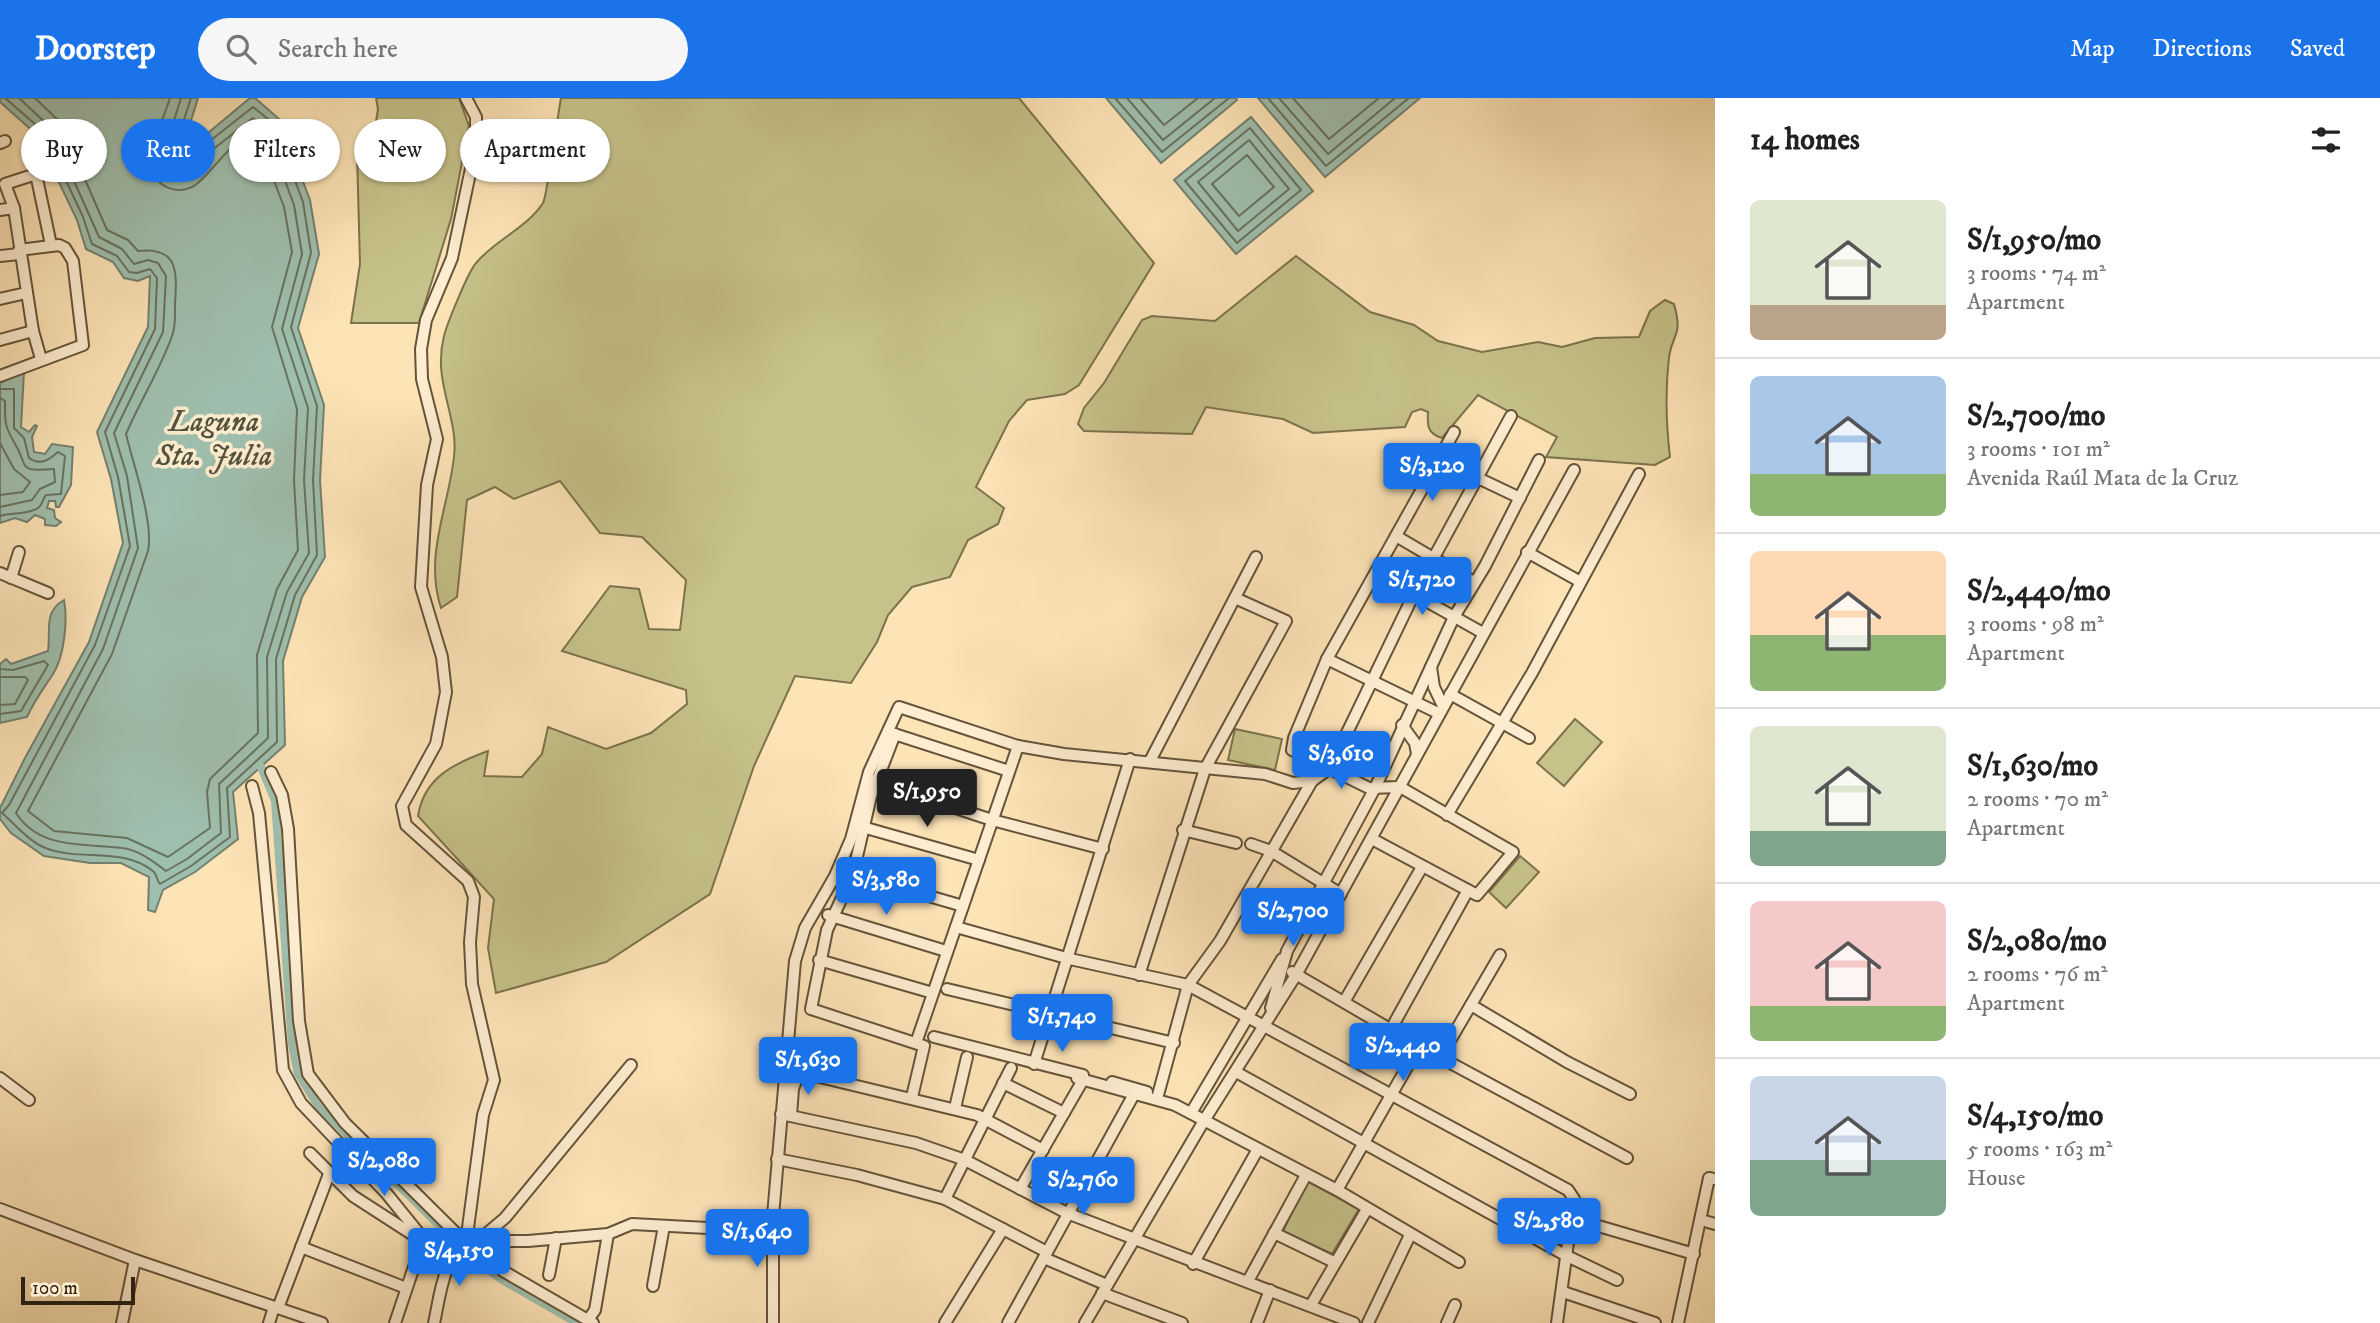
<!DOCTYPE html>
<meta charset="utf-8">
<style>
body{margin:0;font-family:"IM FELL DW Pica",serif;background:#f6f6f6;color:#222;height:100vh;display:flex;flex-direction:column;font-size:26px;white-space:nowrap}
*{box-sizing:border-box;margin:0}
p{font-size:23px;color:#767676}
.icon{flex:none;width:38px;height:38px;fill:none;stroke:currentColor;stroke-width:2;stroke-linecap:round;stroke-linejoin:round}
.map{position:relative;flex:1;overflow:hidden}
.side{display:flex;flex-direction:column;background:#fff;width:665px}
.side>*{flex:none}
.banner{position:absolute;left:21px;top:21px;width:665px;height:63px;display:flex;gap:14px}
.scale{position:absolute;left:21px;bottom:18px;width:114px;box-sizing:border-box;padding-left:7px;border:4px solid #322410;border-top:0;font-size:19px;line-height:24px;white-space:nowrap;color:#322410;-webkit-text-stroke:5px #feedd0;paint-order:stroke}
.price{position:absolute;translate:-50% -60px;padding:0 16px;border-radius:7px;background:#1a73e8;color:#fff;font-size:23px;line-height:46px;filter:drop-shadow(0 2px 4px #0008)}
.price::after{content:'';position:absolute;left:50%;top:42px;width:21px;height:16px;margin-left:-10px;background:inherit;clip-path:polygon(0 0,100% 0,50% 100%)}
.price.selected{background:#222;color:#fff}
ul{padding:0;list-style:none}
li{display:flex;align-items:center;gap:21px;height:175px;padding:0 35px}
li+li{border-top:2px solid #e0e0e0}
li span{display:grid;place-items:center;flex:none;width:196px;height:140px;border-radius:10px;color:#555}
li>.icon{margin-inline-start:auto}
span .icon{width:84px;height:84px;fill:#fffc;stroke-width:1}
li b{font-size:30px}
h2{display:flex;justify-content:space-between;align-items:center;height:84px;padding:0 35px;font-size:30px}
.tag{padding:0 24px;border-radius:32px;background:#fff;box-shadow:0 2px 5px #0004;font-size:24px;line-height:63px}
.tag.selected{background:#1a73e8;color:#fff}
header{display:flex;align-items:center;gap:42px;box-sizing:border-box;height:98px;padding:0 35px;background:#1a73e8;color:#fff}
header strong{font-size:33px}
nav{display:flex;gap:38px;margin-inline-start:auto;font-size:24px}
.search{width:490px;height:63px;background:#f6f6f6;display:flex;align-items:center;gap:18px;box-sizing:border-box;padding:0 24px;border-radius:38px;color:#767676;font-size:26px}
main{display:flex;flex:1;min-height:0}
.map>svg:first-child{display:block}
.green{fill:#c6c28a;stroke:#7c734d;stroke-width:2}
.water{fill:#9fbfae;stroke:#73816f;stroke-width:2}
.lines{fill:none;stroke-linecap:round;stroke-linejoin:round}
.shore{stroke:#68725f;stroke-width:2}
.canal{stroke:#9fbfae;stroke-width:8}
.minor-casing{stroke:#65543a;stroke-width:14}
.minor{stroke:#feedd0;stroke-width:10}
.labels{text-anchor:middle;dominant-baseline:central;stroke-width:7;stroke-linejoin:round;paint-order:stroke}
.water-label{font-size:30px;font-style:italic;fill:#53523f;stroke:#feedd0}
</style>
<header>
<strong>Doorstep</strong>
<div class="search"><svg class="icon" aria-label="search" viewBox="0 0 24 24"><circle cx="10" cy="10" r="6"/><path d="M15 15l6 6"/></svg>Search here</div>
<nav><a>Map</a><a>Directions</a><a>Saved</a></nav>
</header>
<main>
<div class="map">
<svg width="1715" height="1225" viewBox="0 0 1715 1225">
<rect width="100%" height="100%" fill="#fde4b7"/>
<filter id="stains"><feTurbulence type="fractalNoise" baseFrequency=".00286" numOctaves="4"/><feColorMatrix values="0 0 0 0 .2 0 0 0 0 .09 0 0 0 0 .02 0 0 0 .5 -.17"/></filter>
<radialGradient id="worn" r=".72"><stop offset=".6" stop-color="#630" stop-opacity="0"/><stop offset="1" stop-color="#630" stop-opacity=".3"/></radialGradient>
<g class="green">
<path d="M376 0H459L469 28 451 121 419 225H351L360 166 357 55 373 43 378 11Z"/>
<path d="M561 0H1019L1154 165 1079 287 1065 296 1027 302 1009 323 976 389 1004 410 998 426 968 442 950 479 912 489 888 517 877 544 851 585 795 578 754 668 710 796 606 864 496 895 488 850 494 801 418 718C424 679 455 665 488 653L484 678 522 679 542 656 548 629 606 651 651 635 687 606 686 592 562 553 610 488 639 491 649 531 680 532 686 482 642 439 600 435 560 383 514 401 495 389 467 402 457 499 441 510C424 458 448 411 454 359 459 319 432 284 444 238 447 226 468 174 476 165 495 142 527 130 543 105 547 99 558 15 561 0Z"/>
<path d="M1296 158 1370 214 1414 227 1438 243 1482 254 1538 244 1562 249 1595 240 1639 239 1650 213 1665 202 1674 206C1683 239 1673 233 1669 259 1665 293 1666 325 1670 359L1655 367 1546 359 1557 339 1478 297 1442 340C1428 336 1427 328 1428 314L1421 311 1412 314 1405 329 1313 335 1283 321 1206 309 1192 336 1084 333 1078 326 1084 310 1104 285 1142 222 1152 218 1215 223Z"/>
<path d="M1575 621 1602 644 1564 688 1537 665Z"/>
<path d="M1235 631 1282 641 1275 672 1228 662Z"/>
<path d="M1520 758 1539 774 1506 810 1489 794Z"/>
<path d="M1307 1083 1359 1111 1332 1156 1283 1133Z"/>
</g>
<g class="water">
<path d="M0 0H198L176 71 196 45 250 0H255L279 21 310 102 319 156 298 230 324 307 320 382 325 459 302 499 283 563 285 647 233 694 238 741 195 774 163 792 155 814 148 812 149 779 121 765H90L44 758 11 735 0 721V710L26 658 89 544 123 445 111 381 97 334 148 229 150 178 138 183 124 180 113 164 86 151 77 122 36 36 0 4Z"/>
<path d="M1106 0H1236L1237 2 1161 65Z"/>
<path d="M1258 0H1420L1325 79Z"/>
<path d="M1251 19 1313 93 1236 156 1174 82Z"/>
<path d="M24 274 21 329 29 334 35 327 37 328 32 339 34 354 45 356 52 346 73 349 71 387 59 409H56L55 403H49L47 410 54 412 55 420 61 424 56 428 45 427V421L35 417 27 424 15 420 0 425V285Z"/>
<path d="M64 502C68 523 64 559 53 576 44 590 34 603 27 619L0 625V566L6 561 11 566 48 553C51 533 43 514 64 502Z"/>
</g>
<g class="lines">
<g class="shore">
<path d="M5 0 43 33 83 119 92 146 117 158 129 174 137 175 150 171 157 180 155 231 105 334 118 379 130 448 95 547 9 707 2 715C15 726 30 745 48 751 82 763 123 749 153 773 158 777 156 782 160 786L191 768 230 739 227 690 277 644 276 561 295 497 317 457 313 382 317 308 291 229 311 155 303 104 274 26 253 9 201 50 184 71 173 70 171 61 191 0"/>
<path d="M19 0 50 29 99 139 122 151 134 166 148 162 158 165 166 178 163 234 114 335 127 378 138 450 103 551 16 715C40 752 83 745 122 750 137 751 154 764 166 773L187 761 221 735 219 686 268 640 267 559 287 494 309 455 304 382 308 310 282 231 302 156 294 107 266 31 253 20 207 56 188 79 177 81 167 77 162 61 181 0"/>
<path d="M35 0 60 24 107 132 128 142 138 153C179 148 177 175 175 206 175 216 176 228 172 238 160 272 140 303 126 336 133 366 154 424 148 453L112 556 28 713 54 733 127 740 168 759 210 730 207 694 210 681 258 635 257 557 277 491 298 452 294 382 297 311 272 229 292 154 284 109 257 38 253 34C230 45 216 69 198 85 191 91 181 93 172 91 132 80 163 24 170 0"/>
<path d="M1115 0 1162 54 1229 0"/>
<path d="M1127 0 1163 42 1215 0"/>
<path d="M1140 0 1164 27 1198 0"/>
<path d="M1268 0 1326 68 1409 0"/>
<path d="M1279 0 1328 56 1395 0"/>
<path d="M1293 0 1329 41 1379 0"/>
<path d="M1250 30 1301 92 1237 145 1185 83Z"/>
<path d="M1249 42 1289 91 1238 133 1198 84Z"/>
<path d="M1247 57 1274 89 1239 118 1212 86Z"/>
<path d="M0 291H14V330L24 340 29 360C40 368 49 362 58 354L65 358 61 396 46 397C43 400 43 405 40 408 34 416 10 415 0 418"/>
<path d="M0 300 5 303C5 323 4 327 14 344 30 369 15 374 54 371L55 384 40 391 32 402 0 409"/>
<path d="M0 345 14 371 30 384 23 394 0 397"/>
<path d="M0 571 13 572 44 563 48 567 21 613 0 616"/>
<path d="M0 579H25L28 582 15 606 0 607"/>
</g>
<path class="canal" d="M261 669 275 703 292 947 298 976 318 1008 470 1158 502 1182 577 1225"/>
<defs>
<g id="minor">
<path d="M0 45 5 43"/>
<path d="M0 112 14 110"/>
<path d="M0 158 19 156"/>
<path d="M0 201 26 195"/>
<path d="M0 242 33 233"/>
<path d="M41 261 33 233 14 110 5 86 36 76 51 147"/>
<path d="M0 278 83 247 73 163 65 150 59 147 19 152"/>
<path d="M1440 356 1478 380 1520 400"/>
<path d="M1396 438 1474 484"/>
<path d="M1527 454 1579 483"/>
<path d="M0 475 48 495"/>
<path d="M1376 475 1483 535"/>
<path d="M11 480 19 454"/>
<path d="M1327 561 1438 615"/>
<path d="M1431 569 1434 589 1443 608"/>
<path d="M1450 596 1529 640"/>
<path d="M1402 627 1415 645 1417 656"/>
<path d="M888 634 1009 673"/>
<path d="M895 636 871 698 853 776 827 832 811 911 924 948 912 999"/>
<path d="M1150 663 1256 459"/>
<path d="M271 674 282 697 288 731 299 923 308 976 345 1025 466 1145"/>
<path d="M871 682 992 722 1103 751"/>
<path d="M252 688 259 715 283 972 301 1005 387 1096 430 1149"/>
<path d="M1447 717 1532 575 1639 376"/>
<path d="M866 730 979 762"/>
<path d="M1183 732 1236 745"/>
<path d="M1372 741 1477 797 1513 754 1400 689 1369 690 1292 652 1294 640 1327 561 1454 334"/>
<path d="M1251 746 1271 753 1341 796"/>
<path d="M853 776 963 808"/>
<path d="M828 817 946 853"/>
<path d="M956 829 1070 861 1188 887 1568 1092 1574 1101 1557 1225"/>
<path d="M819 862 933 895"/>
<path d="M1292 874 1419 948 1627 1060"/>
<path d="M1139 877 1205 671 1286 523 1235 500"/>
<path d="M947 891 1174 945"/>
<path d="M1344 904 1422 769"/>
<path d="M1471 907 1567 964 1630 996"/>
<path d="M1271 910 1287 853 1375 690 1454 519 1485 468 1539 362"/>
<path d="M1391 931 1468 792"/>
<path d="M934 939 1083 977"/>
<path d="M916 945 1018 648"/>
<path d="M1441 958 1500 857"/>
<path d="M1034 966 1130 661"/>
<path d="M1236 974 1565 1157 1617 1182"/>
<path d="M0 980 29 1002"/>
<path d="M1077 980 1175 1007 1337 1092 1459 1164"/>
<path d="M1112 984 1147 994"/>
<path d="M1003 985 1064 1015"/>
<path d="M1158 997 1188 887 1220 843 1312 683 1330 670 1414 496 1511 318"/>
<path d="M955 1010 967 959"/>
<path d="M1191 1015 1282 861"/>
<path d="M781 1016 916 1045 965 1062 1067 1115 1354 1225"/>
<path d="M791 1018 793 991 799 974 977 1017 1043 1052"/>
<path d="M310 1055 353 1098 452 1162"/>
<path d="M777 1061 857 1077 945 1101 1047 1154"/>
<path d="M1020 1091 1083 982"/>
<path d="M1337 1092 1419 948"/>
<path d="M945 1101 1011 970"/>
<path d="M0 1111 135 1162 322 1225"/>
<path d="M1571 1120 1694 1156"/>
<path d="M1701 1122 1715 1126"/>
<path d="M1274 1135 1334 1164"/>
<path d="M480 1141 505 1120 631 967"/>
<path d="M502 1143 498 1163 503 1173 593 1225"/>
<path d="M466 1145 483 1017 494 982 472 886 470 844 474 799 468 783 406 727 402 708 436 646 446 594 442 559 421 489 427 387 437 341 422 281 421 251 426 222 452 160 476 47V19L466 0"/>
<path d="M301 1149 406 1190"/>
<path d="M1044 1160 1107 1187"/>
<path d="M1193 1166 1258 1051"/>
<path d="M549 1177 556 1140"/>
<path d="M1248 1183 1306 1077"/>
<path d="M653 1188 664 1128"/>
<path d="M1563 1194 1655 1225"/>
<path d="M1102 1195 1182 1225"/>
<path d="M1311 1207 1367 1111"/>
<path d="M278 1210 329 1076"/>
<path d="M588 1222 595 1212 608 1136"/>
<path d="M122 1225 135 1162"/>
<path d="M269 1225 274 1209"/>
<path d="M395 1225 422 1145"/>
<path d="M434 1225C440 1199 443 1153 473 1143H528L608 1136 632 1126 745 1132 759 1129 773 1118"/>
<path d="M773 1225V1118L795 863 805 830 835 778 851 741 869 674 899 609 1018 648 1064 656 1265 676 1293 685 1312 683"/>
<path d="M945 1225 1003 1131"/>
<path d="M1008 1225 1133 998"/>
<path d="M1085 1225 1205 1021 1296 877 1574 372"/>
<path d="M1257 1225 1270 1192"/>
<path d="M1368 1225 1410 1137"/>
<path d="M1447 1225 1455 1207"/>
<path d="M1678 1225 1709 1080 1715 1081"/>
</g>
</defs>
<use href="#minor" class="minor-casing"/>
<use href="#minor" class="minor"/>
</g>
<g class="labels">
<g class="water-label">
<text x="214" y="324">Laguna<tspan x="214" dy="34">Sta. Julia</tspan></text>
</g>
</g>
<rect width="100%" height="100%" filter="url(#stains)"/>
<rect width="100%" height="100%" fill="url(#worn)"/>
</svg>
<div class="scale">100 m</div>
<b class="price" style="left:1432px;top:405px">S/3,120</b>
<b class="price" style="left:1422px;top:519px">S/1,720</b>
<b class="price" style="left:1341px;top:693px">S/3,610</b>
<b class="price selected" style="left:927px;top:731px">S/1,950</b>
<b class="price" style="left:886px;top:819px">S/3,580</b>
<b class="price" style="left:1293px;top:850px">S/2,700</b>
<b class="price" style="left:1062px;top:956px">S/1,740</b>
<b class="price" style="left:1403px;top:985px">S/2,440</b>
<b class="price" style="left:808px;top:999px">S/1,630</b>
<b class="price" style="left:384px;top:1100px">S/2,080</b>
<b class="price" style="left:1083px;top:1119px">S/2,760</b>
<b class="price" style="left:1549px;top:1160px">S/2,580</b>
<b class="price" style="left:757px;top:1171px">S/1,640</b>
<b class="price" style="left:459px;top:1190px">S/4,150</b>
<div class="banner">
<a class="tag">Buy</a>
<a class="tag selected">Rent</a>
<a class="tag">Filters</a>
<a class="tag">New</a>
<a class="tag">Apartment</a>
</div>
</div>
<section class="side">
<h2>14 homes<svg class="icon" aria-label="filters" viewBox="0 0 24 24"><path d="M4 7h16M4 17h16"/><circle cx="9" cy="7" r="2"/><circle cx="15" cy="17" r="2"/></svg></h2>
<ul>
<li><span style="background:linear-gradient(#dfe7d0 75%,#b9a48a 0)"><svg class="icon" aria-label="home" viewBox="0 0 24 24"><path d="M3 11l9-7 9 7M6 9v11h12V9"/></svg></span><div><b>S/1,950/mo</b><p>3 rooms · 74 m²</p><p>Apartment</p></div></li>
<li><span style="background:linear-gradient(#a9c7e8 70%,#8fb573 0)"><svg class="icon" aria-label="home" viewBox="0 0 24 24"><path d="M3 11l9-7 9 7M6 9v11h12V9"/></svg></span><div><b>S/2,700/mo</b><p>3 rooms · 101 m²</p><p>Avenida Raúl Mata de la Cruz</p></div></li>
<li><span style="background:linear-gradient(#ffd9b3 60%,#8fb573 0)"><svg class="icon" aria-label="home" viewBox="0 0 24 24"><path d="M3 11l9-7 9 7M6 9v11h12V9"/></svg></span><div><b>S/2,440/mo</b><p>3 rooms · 98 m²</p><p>Apartment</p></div></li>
<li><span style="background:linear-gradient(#dfe7d0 75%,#7fa58c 0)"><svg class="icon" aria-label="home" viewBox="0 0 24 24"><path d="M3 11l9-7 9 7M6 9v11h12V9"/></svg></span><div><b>S/1,630/mo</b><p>2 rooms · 70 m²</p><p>Apartment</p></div></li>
<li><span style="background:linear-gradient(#f6c9c9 75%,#8fb573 0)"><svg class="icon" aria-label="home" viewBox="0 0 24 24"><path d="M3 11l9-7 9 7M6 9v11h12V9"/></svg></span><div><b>S/2,080/mo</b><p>2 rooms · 76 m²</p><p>Apartment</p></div></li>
<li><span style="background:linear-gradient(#c9d6e8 60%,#7fa58c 0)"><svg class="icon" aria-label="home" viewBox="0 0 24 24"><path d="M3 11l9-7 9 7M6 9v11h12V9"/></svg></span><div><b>S/4,150/mo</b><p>5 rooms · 163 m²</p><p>House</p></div></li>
</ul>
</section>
</main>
